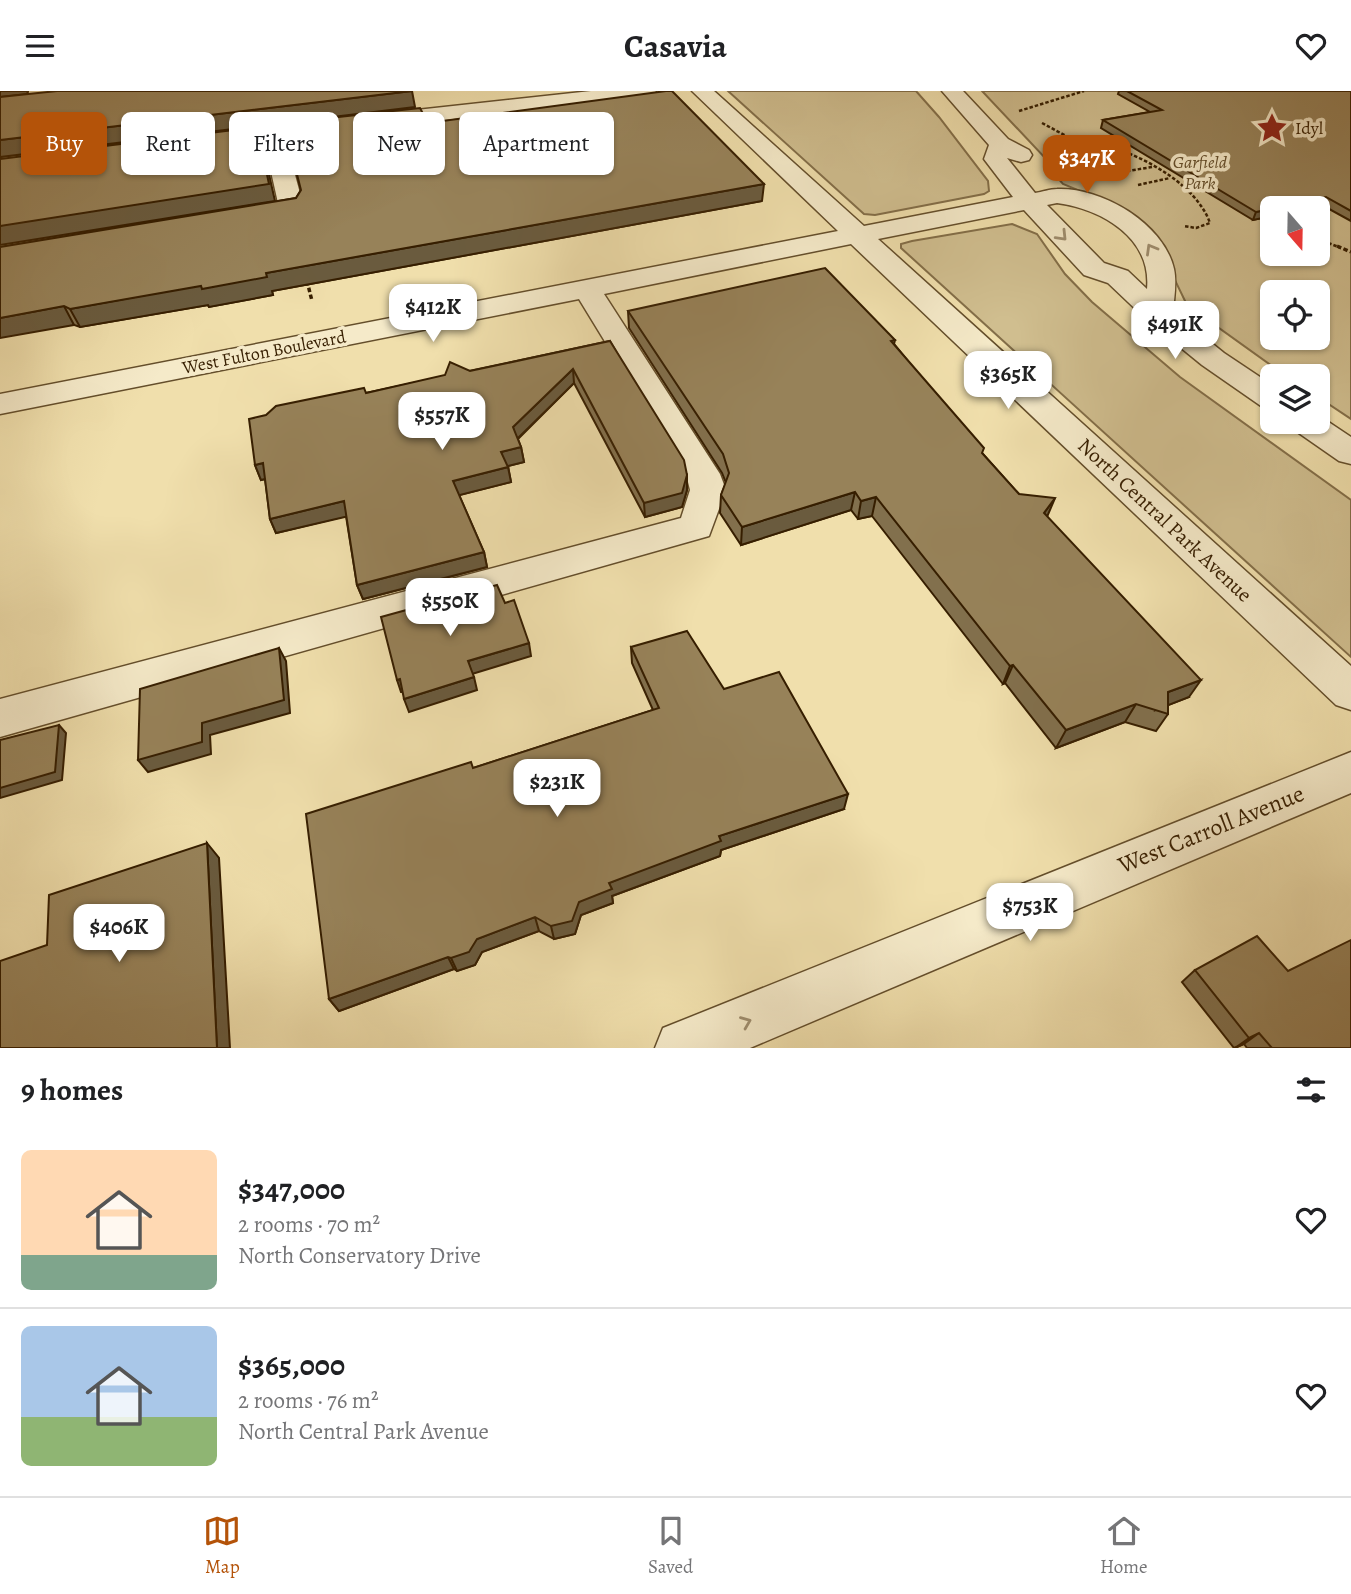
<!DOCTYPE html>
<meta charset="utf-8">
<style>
body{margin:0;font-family:Alegreya,serif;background:#f6f6f6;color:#202124;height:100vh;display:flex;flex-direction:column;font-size:26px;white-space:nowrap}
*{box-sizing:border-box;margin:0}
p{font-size:23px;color:#757577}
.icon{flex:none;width:38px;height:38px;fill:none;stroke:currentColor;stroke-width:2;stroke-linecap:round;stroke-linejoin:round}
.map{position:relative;height:957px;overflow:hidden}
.side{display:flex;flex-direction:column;background:#fff;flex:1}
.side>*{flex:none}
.top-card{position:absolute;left:21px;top:21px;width:700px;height:63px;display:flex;gap:14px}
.needle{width:46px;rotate:160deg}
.fabs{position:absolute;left:1260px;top:105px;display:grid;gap:14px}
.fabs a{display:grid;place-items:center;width:70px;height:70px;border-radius:10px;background:#fff;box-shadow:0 2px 5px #0004;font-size:35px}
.price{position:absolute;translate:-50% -60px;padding:0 16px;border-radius:14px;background:#fff;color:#222;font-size:23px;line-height:46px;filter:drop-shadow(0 2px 4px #0008)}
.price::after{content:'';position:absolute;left:50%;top:42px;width:21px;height:16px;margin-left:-10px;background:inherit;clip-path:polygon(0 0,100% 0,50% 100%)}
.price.selected{background:#b45309;color:#fff}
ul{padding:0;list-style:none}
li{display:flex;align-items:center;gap:21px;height:175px;padding:0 21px}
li+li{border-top:2px solid #e0e0e0}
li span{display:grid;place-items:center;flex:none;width:196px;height:140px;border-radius:10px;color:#555}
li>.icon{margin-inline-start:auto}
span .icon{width:84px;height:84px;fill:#fffc;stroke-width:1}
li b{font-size:30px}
h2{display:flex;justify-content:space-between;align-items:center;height:84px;padding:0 21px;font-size:30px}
.tag{padding:0 24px;border-radius:10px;background:#fff;box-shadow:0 2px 5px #0004;font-size:24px;line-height:63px}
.tag.selected{background:#b45309;color:#fff}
header{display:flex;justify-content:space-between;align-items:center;height:91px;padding:0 21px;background:#fff;font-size:32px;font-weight:700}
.tab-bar{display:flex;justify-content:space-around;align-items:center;height:98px;border-top:2px solid #e0e0e0;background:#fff;font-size:19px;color:#757577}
.tab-bar a{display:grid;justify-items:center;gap:4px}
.tab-bar .selected{color:#b45309}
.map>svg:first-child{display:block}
.green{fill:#d0be8f;stroke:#836e48;stroke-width:2;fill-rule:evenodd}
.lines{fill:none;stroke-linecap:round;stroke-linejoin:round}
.minor-casing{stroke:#644e2b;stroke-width:3}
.path-far1{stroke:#361e00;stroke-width:2.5;stroke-dasharray:3.5 2;stroke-linecap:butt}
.path{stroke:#361e00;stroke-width:3.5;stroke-dasharray:4.5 2.5;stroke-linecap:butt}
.minor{fill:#f5eac9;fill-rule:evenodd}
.wall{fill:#82704d;stroke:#361e00;stroke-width:2}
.shaded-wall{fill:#6a5b3e;stroke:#361e00;stroke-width:2}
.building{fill:#978259;stroke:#361e00;stroke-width:2}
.oneway{stroke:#9f8e6f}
.labels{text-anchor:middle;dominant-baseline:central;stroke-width:7;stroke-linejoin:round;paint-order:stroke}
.far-poi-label{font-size:18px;fill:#361e00;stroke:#f5eac9;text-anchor:start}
.far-park-label{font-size:18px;font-style:italic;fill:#644e2b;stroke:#f5eac9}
.far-street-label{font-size:18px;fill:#361e00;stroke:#f5eac9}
.street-label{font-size:21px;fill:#361e00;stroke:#f5eac9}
.near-street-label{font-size:24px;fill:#361e00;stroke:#f5eac9}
</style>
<header><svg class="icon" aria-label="menu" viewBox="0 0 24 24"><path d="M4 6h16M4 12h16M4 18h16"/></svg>Casavia<svg class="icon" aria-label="heart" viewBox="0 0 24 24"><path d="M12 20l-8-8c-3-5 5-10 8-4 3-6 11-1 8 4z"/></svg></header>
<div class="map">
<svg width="1351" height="957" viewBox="0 0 1351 957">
<rect width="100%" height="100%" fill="#f0dfac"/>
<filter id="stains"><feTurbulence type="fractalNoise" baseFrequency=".00286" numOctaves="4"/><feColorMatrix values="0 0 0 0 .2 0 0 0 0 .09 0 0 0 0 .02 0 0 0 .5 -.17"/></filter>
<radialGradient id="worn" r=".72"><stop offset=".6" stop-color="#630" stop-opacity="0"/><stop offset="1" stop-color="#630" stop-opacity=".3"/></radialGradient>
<g class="green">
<path d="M728 0H916L939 26 988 90 989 100 984 103 875 124 864 123Z"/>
<path d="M982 0H1351V328L1318 306V285H1286L1187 214 1173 185 1090 104 1063 93 1047 75 1048 70ZM1272 117H1318V163H1272ZM1272 201H1318V247H1272Z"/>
<path d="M1012 133 1037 143 1065 183 1092 211 1180 286 1351 409V566L901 157V153L912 150Z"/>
</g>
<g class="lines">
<defs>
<g id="minor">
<path d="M591 0H656L653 4 646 6 285 47 304 117 301 122 251 132 242 129 238 124 242 119 278 112 264 49 206 56 198 54 195 49 198 44 206 42Z"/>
<path d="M692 0H714L864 135 1013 106 984 68 989 54 942 0H963L1008 48 1029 59 1032 64 1029 69 1021 71 1007 67 1035 102C1042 101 1050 98 1057 98 1102 96 1164 133 1174 178 1177 192 1174 207 1173 221L1224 262 1272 294V318L1261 315 1202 274 1148 230 1108 192 1084 184 1024 119 878 148 1351 575V619L1336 614 851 153 604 203 720 383 726 399 709 445 0 646V608L681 427 690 399 686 383 579 208 0 323V303L838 140ZM1057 112C1102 118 1152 147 1147 198L1128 180 1104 172 1047 114Z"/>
<path d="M1318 324 1351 346V373L1339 370 1293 338 1289 331H1318Z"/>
<path d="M1351 661V702L750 957H655L663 937Z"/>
</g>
</defs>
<use href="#minor" class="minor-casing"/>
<g class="path-far1">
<path d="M1019 20 1084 0"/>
<path d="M1042 32 1068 46"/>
<path d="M1054 49C1104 42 1193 83 1210 132L1196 137 1184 135"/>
<path d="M1116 82 1152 76"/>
<path d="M1138 94 1170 87"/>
<path d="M1318 148 1341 157"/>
</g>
<g class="path">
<path d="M1337 155 1351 161"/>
<path d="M307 190 312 210"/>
</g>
<use href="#minor" class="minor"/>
</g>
<g class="wall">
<path d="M0 0H28L27 3 415 16 288 32H428L762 110 272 200 273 204 209 216 208 214 80 236 74 234 0 156 296 107 301 99 284 32 0 66Z"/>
<path d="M1119 0H1351V130L1322 114 1272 117V125L1253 129 1101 37 1103 29 1150 21 1118 3Z"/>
<path d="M628 220 895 249 894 253 982 362 1019 403 1047 426 1189 606 1168 614V623L1156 640 1125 631 1056 657 1005 592 1003 593 872 425 858 428 851 419 741 454 720 422 721 404 726 392 722 382 629 237Z"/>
<path d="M610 250 687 384V399L682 416 645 426 574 292 518 348 521 356 524 371 508 375 511 391 459 404 484 461 487 476 363 508 357 494 346 425 276 442 270 428 265 388 261 389 255 374 366 302Z"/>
<path d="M631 556 724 598 844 718 721 759 720 765 612 805 613 812 581 824 575 843 554 848 539 840 482 861 475 874 457 880 454 878 339 920 329 908 473 677 653 619 632 572Z"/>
<path d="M1195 879 1351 957H1247L1244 953 1234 957 1182 891Z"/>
</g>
<g class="shaded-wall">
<path d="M0 0H28L27 3 0 6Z"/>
<path d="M412 0 415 16 0 66V49Z"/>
<path d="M257 36 262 52 275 110 0 154V135Z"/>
<path d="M764 93 762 110 272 200 273 204 209 216 208 214 80 236 70 218 266 182Z"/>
<path d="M1326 106 1322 114 1306 117H1275Z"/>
<path d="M1272 118V125L1253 129 1256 121Z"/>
<path d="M64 215 74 234 0 247V227Z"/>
<path d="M573 278 574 292 515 350 513 336Z"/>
<path d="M521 356 524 371 504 376 501 361Z"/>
<path d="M263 372 269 387 261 389 255 374Z"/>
<path d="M508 376 511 391 456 405 453 390Z"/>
<path d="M687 384V399L682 416 645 426 644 412Z"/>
<path d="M855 401 851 419 741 454 742 436Z"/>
<path d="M876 406 872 425 858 428 861 410Z"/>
<path d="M1055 407 1047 426 1044 422Z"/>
<path d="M344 410 349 425 276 442 270 428Z"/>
<path d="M484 461 487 476 363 508 357 494Z"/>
<path d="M529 552 531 565 472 583 468 570Z"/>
<path d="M279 557 286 570 290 622 210 644 211 663 148 681 138 669 202 632Z"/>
<path d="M1013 574 1005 592 1003 593 1010 575Z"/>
<path d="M474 586 477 599 409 621 404 608Z"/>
<path d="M400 588 404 601H401L397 589Z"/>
<path d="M1201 589 1189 606 1156 619 1168 601Z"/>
<path d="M1136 613 1125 631 1056 657 1066 639Z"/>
<path d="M59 634 66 642 62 689 0 707V697Z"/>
<path d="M848 703 844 718 721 759 720 765 612 805 613 812 581 824 575 843 554 848 551 835 579 811 609 792 719 745Z"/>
<path d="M207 752 219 767 230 957H217Z"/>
<path d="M535 826 539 840 482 861 475 874 457 880 451 867 477 848Z"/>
<path d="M448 866 454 878 339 920 329 908Z"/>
<path d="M1259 942 1244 953 1235 957 1249 947Z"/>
</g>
<g class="building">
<path d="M57 0H412L0 49V6Z"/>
<path d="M666 0H672L764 93 266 182 267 186 202 198 201 195 70 218 64 215 0 227V156L296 107 301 99 284 32 420 17 428 32Z"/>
<path d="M1127 0H1351V120L1326 106 1256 121 1103 29 1162 19Z"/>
<path d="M257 36 269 93 0 135V68Z"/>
<path d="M825 177 895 249 891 250 984 357 982 362 1019 403 1055 407 1044 422 1201 589 1168 601V623L1136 613 1066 639 1013 574 1010 575 876 406 861 410 855 401 742 436 721 404 729 382 723 363 628 220Z"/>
<path d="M610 250 684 369 687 384 682 402 644 412 573 278 513 336 521 356 501 361 508 376 453 390 484 461 357 494 344 410 270 428 263 372 255 374 249 328 266 324 276 315 364 297 366 302 445 284 450 271 470 280Z"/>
<path d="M497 494 505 512 514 509 529 552 468 570 474 586 404 608 400 588 397 589 381 526Z"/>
<path d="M687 540 724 598 779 581 848 703 719 745 721 750 609 792 612 798 579 811 572 830 551 835 535 826 477 848 469 861 451 867 448 866 329 908 306 723 471 671 473 677 659 617 631 556Z"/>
<path d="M279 557 284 609 202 632V651L138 669 140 598Z"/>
<path d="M59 634 55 681 0 697V649Z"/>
<path d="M207 752 217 957H0V870L47 854 49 804Z"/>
<path d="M1257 845 1288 880 1351 849V957H1272L1259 942 1249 947 1195 879Z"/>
</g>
<defs><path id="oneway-chevron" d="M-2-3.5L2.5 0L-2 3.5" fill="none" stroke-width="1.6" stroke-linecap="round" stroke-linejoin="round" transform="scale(1.75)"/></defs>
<g class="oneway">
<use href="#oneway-chevron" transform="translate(1062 145) rotate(46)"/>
<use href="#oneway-chevron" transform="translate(1151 158) rotate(-120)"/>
<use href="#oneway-chevron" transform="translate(746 931) rotate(-22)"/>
</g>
<defs>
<symbol id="sight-bare" viewBox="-9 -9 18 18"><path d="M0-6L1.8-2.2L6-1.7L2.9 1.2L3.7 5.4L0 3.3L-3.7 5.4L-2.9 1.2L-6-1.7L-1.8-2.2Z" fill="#8f2418" stroke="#f5eac9" stroke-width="2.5" paint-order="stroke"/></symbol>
</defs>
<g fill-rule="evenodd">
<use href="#sight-bare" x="1250" y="15" width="44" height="44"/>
</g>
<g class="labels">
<g class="far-poi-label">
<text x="1295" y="37">Idyl</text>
</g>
<g class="far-park-label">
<text x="1200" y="71">Garfield<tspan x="1200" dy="21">Park</tspan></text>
</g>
<g class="far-street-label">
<text transform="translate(264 261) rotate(-11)">West Fulton Boulevard</text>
</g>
<g class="street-label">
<text transform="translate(1165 429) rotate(43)">North Central Park Avenue</text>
</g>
<g class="near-street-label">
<text transform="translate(1211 738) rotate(-22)">West Carroll Avenue</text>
</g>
</g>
<rect width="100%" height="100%" filter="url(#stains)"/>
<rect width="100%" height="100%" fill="url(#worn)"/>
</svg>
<div class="fabs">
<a><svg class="needle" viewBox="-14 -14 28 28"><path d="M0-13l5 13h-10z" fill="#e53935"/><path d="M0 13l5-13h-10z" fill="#757577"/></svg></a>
<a><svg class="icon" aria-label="locate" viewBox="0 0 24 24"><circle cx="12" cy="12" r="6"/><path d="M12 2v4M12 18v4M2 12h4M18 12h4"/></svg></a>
<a><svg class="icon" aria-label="layers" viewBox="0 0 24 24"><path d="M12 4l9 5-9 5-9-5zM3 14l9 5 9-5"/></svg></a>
</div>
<b class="price selected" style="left:1087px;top:104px">$347K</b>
<b class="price" style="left:433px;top:253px">$412K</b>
<b class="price" style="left:1175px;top:270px">$491K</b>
<b class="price" style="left:1008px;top:320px">$365K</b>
<b class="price" style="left:442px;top:361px">$557K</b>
<b class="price" style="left:450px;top:547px">$550K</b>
<b class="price" style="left:557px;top:728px">$231K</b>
<b class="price" style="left:1030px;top:852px">$753K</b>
<b class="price" style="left:119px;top:873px">$406K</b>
<div class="top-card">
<a class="tag selected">Buy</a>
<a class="tag">Rent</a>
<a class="tag">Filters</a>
<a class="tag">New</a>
<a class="tag">Apartment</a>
</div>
</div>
<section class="side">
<h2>9 homes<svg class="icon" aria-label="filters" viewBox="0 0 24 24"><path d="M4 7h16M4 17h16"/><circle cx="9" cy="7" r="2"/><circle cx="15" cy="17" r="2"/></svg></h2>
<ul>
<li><span style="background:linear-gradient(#ffd9b3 75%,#7fa58c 0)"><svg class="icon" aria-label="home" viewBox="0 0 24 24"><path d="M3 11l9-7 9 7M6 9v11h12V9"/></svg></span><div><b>$347,000</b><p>2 rooms · 70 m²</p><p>North Conservatory Drive</p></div><svg class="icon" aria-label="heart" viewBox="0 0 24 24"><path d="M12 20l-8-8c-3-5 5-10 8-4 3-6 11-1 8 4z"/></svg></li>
<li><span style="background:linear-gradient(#a9c7e8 65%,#8fb573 0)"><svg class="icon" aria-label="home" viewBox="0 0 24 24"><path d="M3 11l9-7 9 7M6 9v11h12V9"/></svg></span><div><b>$365,000</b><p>2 rooms · 76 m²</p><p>North Central Park Avenue</p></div><svg class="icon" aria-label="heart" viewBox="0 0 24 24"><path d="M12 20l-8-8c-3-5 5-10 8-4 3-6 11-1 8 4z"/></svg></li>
</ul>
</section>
<nav class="tab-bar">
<a class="selected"><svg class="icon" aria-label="map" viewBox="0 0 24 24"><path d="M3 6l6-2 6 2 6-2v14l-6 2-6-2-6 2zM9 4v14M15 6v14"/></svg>Map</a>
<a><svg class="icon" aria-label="saved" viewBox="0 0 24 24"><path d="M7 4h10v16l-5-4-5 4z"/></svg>Saved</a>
<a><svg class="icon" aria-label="home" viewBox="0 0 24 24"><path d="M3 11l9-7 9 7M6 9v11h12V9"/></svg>Home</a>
</nav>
